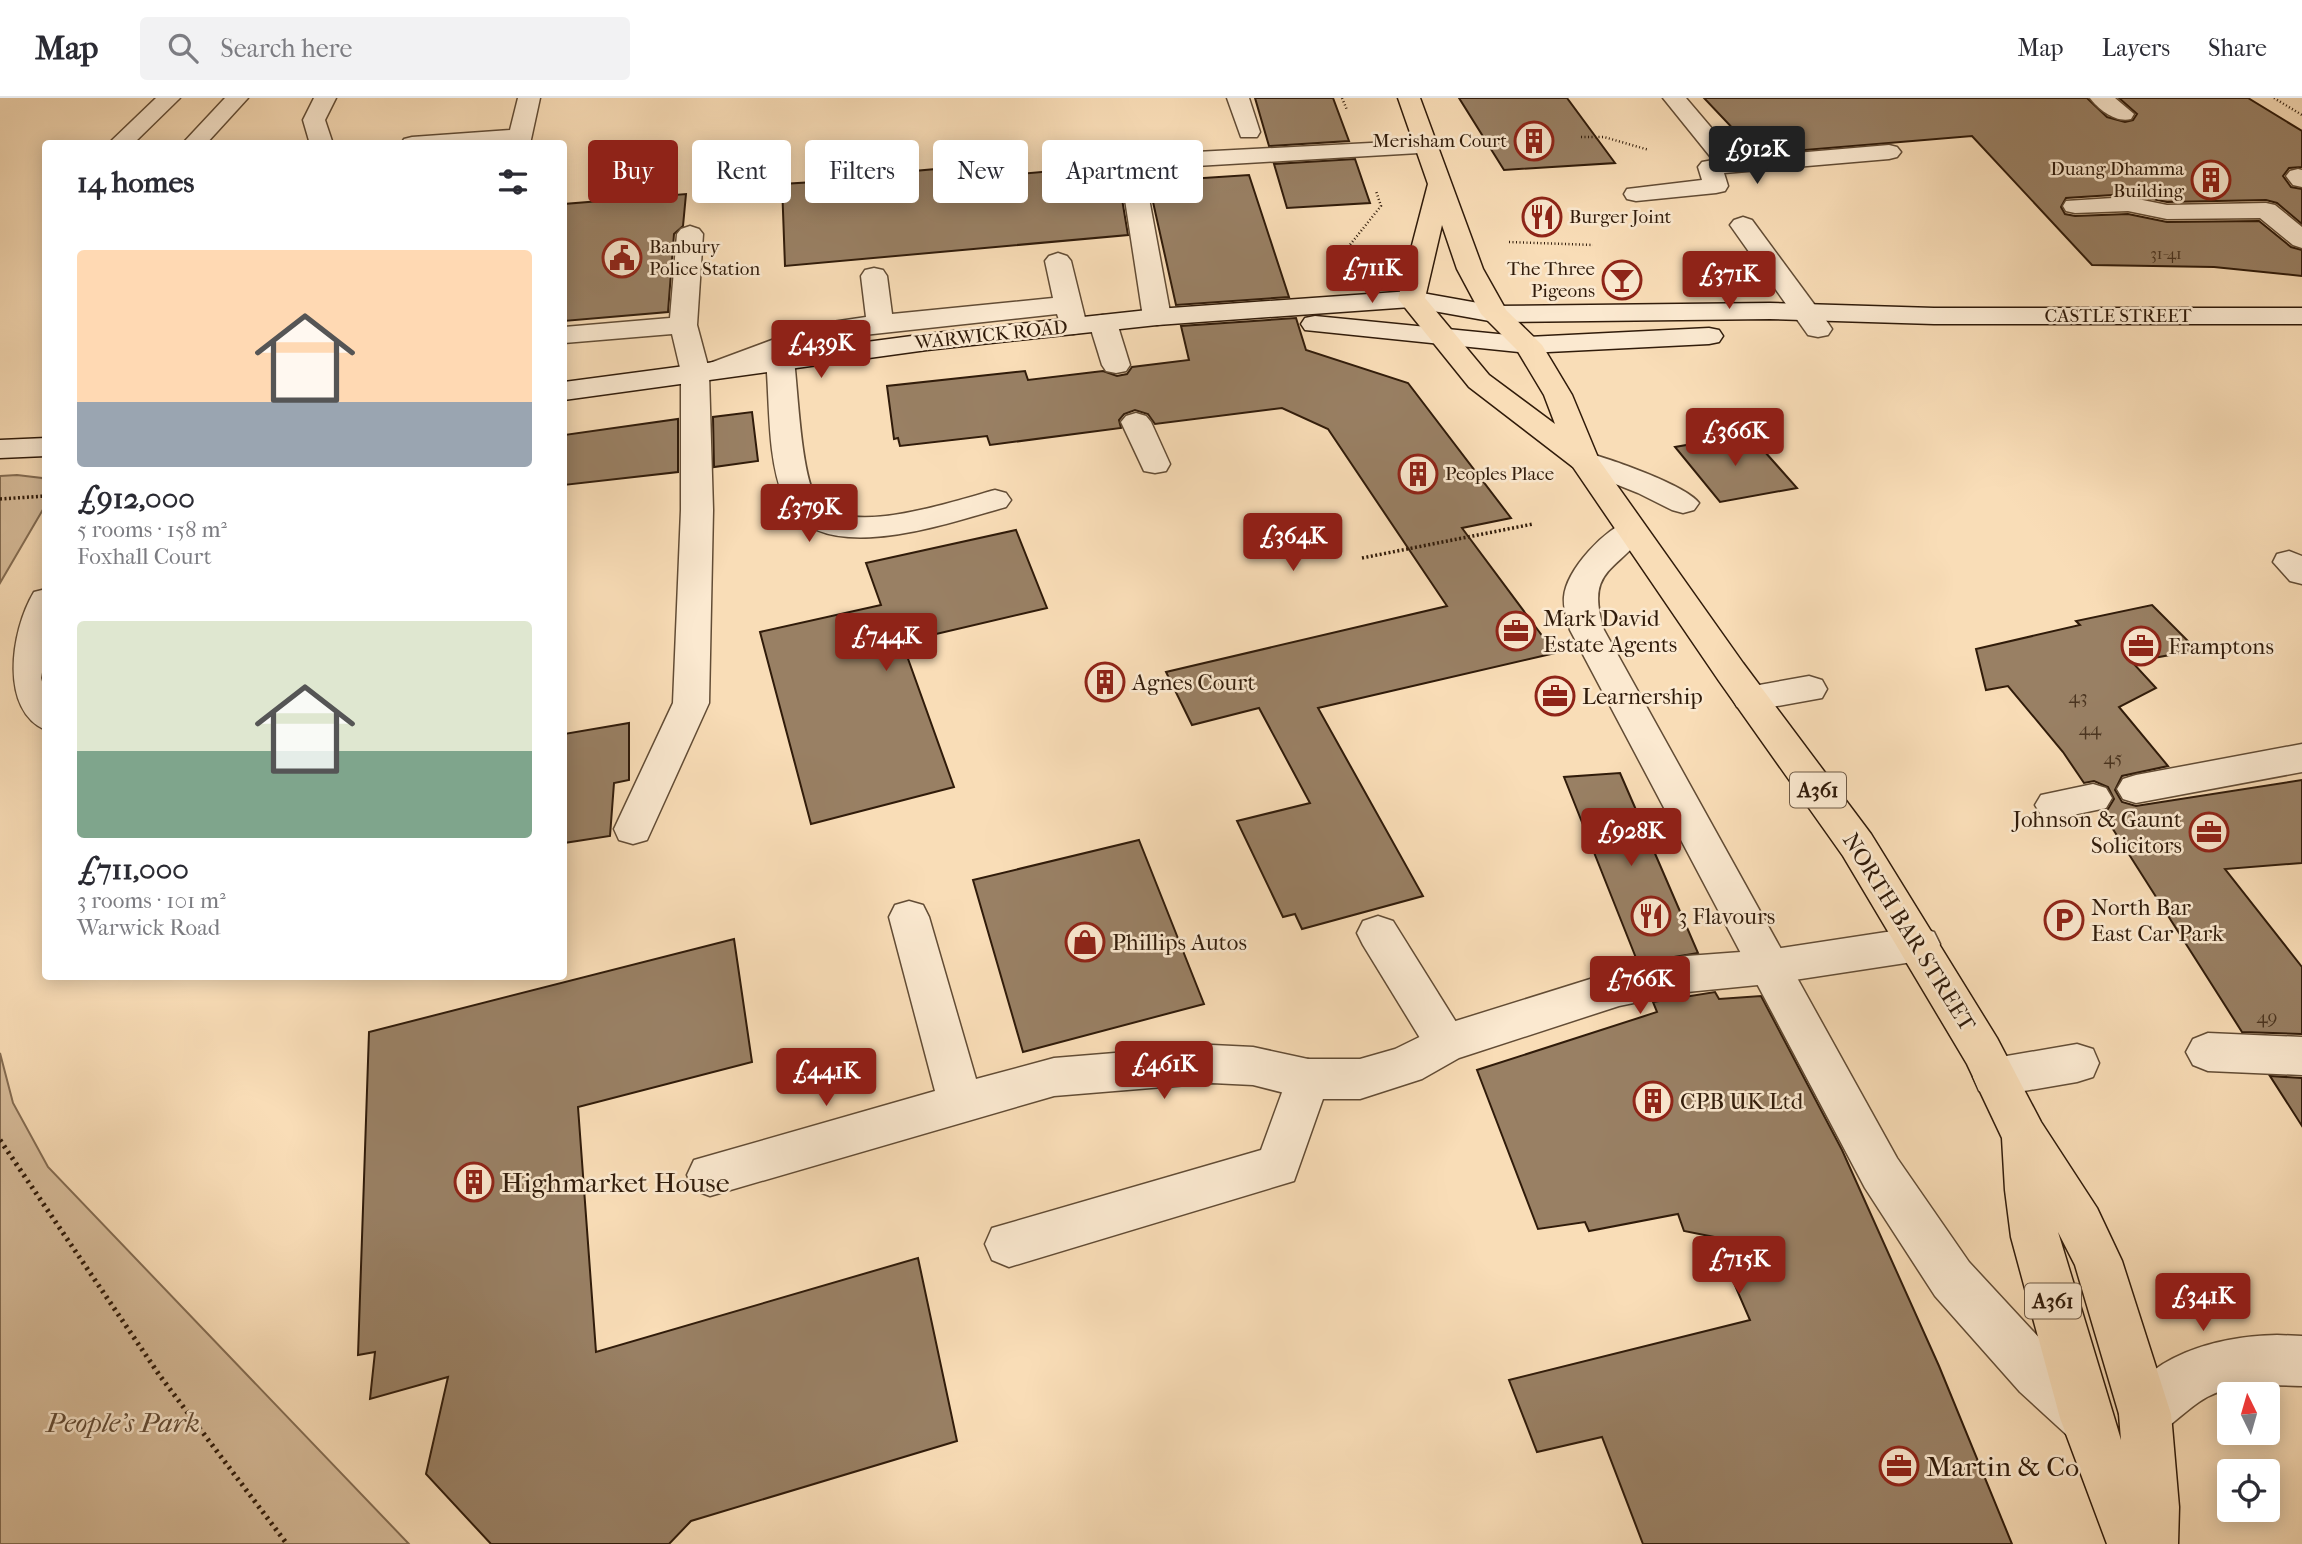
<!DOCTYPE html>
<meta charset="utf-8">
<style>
body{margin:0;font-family:"IM FELL French Canon",serif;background:#f2f2f3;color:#2b2b33;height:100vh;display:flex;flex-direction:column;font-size:26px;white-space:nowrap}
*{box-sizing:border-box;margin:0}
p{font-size:23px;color:#7c7c81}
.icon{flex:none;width:38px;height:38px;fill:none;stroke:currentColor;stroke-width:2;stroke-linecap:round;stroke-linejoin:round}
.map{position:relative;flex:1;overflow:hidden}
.drawer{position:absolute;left:42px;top:42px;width:525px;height:840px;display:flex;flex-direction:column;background:#fff;border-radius:7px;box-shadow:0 4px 18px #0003}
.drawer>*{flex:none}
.guide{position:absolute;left:588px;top:42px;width:665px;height:63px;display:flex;gap:14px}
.needle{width:46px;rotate:355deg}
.controls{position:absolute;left:2217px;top:1284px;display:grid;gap:14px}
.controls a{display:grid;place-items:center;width:63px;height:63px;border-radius:7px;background:#fff;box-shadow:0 4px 18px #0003;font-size:35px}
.price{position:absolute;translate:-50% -60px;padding:0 16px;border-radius:7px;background:#8f2418;color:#fff;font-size:23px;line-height:46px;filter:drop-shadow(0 2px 4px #0008)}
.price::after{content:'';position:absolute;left:50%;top:42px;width:21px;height:16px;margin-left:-10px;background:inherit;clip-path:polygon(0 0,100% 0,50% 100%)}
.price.on{background:#222;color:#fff}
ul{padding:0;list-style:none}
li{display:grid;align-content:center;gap:14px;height:371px;padding:0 35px}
li span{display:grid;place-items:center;height:217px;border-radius:7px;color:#555}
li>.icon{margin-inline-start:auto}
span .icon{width:126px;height:126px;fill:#fffc;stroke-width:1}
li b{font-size:30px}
h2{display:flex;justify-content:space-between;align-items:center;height:84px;padding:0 35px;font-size:30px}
.chip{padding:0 24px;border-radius:7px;background:#fff;box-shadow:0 4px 18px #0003;font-size:24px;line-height:63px}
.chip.on{background:#8f2418;color:#fff}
header{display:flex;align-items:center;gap:42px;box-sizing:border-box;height:98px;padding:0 35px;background:#fff;border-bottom:2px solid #e1e1e2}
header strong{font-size:33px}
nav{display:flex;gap:38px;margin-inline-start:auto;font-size:24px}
.search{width:490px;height:63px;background:#f2f2f3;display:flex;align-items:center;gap:18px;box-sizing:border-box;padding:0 24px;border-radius:7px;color:#7c7c81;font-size:26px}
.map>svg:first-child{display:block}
.green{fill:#d7bc9a;stroke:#846c52;stroke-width:2}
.building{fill:#998064;stroke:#301b0a;stroke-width:2}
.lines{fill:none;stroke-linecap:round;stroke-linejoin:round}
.lane-casing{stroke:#624c35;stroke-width:3}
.street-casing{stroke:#624c35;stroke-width:3}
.secondary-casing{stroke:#301b0a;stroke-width:3}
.primary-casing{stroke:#301b0a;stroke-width:3}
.path-far2{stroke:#301b0a;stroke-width:2.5;stroke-dasharray:1 2.5;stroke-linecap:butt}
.path-far1{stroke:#301b0a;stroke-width:3.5;stroke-dasharray:2 2.5;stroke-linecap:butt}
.path{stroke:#301b0a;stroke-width:5;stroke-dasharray:2.5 4.5;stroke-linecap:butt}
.lane{fill:#fbe9d0;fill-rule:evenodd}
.street{fill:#fbe9d0;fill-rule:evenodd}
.secondary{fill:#fbe9d0;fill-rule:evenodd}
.primary{fill:#f9ddb7;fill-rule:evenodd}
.labels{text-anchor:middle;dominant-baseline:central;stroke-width:5;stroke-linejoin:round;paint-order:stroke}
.far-number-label{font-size:16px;fill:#4a3420}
.far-poi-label{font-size:19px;fill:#301b0a;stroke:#fbe9d0;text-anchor:end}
.far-street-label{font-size:19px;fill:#301b0a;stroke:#fbe9d0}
.number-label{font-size:19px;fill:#4a3420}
.shield{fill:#fbe9d0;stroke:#6d5945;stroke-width:2}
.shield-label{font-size:21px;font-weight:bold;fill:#301b0a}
.poi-label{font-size:23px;fill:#301b0a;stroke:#fbe9d0;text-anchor:start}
.street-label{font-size:23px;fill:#301b0a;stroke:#fbe9d0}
.near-poi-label{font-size:28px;fill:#301b0a;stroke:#fbe9d0;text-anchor:start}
.near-park-label{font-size:28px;font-style:italic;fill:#624b35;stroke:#fbe9d0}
</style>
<header>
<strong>Map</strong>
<div class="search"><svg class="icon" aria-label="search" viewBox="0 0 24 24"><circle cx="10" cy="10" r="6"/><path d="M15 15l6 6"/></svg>Search here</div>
<nav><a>Map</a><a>Layers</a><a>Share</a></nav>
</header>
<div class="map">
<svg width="2302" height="1446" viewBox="0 0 2302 1446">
<rect width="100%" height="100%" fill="#f9ddb7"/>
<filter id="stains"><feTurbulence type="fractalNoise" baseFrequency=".00286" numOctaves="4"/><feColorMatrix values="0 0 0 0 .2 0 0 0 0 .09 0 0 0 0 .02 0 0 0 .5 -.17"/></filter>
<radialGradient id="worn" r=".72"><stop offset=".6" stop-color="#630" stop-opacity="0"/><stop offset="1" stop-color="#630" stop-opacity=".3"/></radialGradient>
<g class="green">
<path d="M17 377 42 380 45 384V408L0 485V378Z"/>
<path d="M0 955 13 1005 48 1069 409 1446H0Z"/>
</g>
<g class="building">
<path d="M1255 0H1333L1349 43 1269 48Z"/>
<path d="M1459 0H1567L1615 65 1504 72Z"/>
<path d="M1704 0H2087L2107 19 2125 24 2133 22 2137 16 2119 0H2248L2302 33V69L2289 70 2283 78 2291 89 2302 91V126L2277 105 2266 102 2167 104 2128 96 2066 100 2061 109 2065 116 2075 118 2128 116 2167 124 2259 123 2291 149 2302 152V178L2214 169 2092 167 1972 38 1757 56Z"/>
<path d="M1355 61 1370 105 1287 110 1274 66Z"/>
<path d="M1003 65 1006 77 1099 69 1104 86 1126 84 1121 95 1128 137 785 168 782 86 914 78V73Z"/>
<path d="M1249 77 1289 199 1176 207 1151 95 1155 86 1158 83Z"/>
<path d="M686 96 683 128 674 136 668 214 564 223V106Z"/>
<path d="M1296 220 1306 252 1408 285 1511 420 1462 430 1555 555 1318 610 1423 798 1302 831 1295 816 1283 819 1237 723 1310 705 1259 610 1192 627 1166 574 1447 508 1328 331 1282 310 1155 326 1148 316 1135 312 1124 316 1119 322 1121 330 990 347 987 338 900 348 898 340 894 341 887 288 1025 273 1028 282 1103 273 1117 278 1127 276 1132 269 1189 262 1181 228Z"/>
<path d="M752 314 758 363 714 369 713 319Z"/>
<path d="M678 321V374L564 387V337Z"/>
<path d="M1749 336 1797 390 1720 404 1675 349Z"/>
<path d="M1016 432 1047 510 902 544 954 689 811 726 760 534 881 507 866 465Z"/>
<path d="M2152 507 2197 552 2132 564 2156 590 2119 609 2168 668 2122 678 2115 692 2122 704 2136 708 2302 682V765L2225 771 2302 869V936L2242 934 2102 714 2108 711 2114 701 2108 689 2094 683 2084 685 2063 654 2008 588 1986 592 1976 551 2080 527 2076 523Z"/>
<path d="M629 625V682L614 685 610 738 564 745V636Z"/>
<path d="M1620 675 1663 774 1698 855 1638 865 1564 679Z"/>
<path d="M1139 742 1204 906 1023 954 973 782Z"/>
<path d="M734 841 752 964 578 1009 596 1254 918 1160 957 1343 691 1423 669 1446H491L426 1376 448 1279 370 1301 375 1254 358 1257 369 934Z"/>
<path d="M1715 894 1719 901 1761 898 1842 1052 1939 1268 2012 1446H1643L1602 1339 1537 1354 1509 1282 1750 1222 1714 1139 1684 1133 1678 1116 1589 1133 1585 1124 1538 1131 1477 972 1657 914 1653 904Z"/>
<path d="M2270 978 2302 980V1028Z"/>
</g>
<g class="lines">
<defs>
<g id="lane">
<path d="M156 0H180L133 46H108Z"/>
<path d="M225 0H248L206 46H182Z"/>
<path d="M518 0H540L530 46H401L404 41 412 39 510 32Z"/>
<path d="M1227 0H1249L1260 34 1257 39H1241Z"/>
<path d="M1428 42 1436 44 1440 49 1436 54 1179 69C1161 75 1155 77 1148 95L1171 219 1167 225 1157 227 1147 225 1143 219 1124 95C1136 64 1146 63 1177 55Z"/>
<path d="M2298 71 2302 72V89L2293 87 2286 78 2290 73Z"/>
<path d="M2128 99 2167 107 2266 105 2275 107 2302 129V150L2293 147 2260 120 2167 121 2128 113 2075 115 2066 113 2063 108 2066 103Z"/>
<path d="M1743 119 1752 122 1828 225 1832 231 1828 237 1818 239 1808 237 1730 127 1734 122Z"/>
<path d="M690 128 699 131 703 136 697 227 708 268 710 265 812 227 866 219 861 178 865 172 874 170 883 172 887 178 892 216 1053 200 1045 163 1049 158 1058 155 1067 158 1071 163 1087 228 1083 234 1073 236 1063 234 1057 216 827 241 730 277 720 279 709 276 713 412 709 605 647 742 633 746 619 742 614 731 673 605 681 412V274L672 236 564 245V229L670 220 677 136 681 131Z"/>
<path d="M1103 217 1113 219 1117 225 1130 267 1126 273 1116 275 1106 273 1102 267 1089 225 1093 219Z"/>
<path d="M1136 315 1146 318 1151 324 1170 366 1166 373 1155 375 1144 373 1121 324 1126 318Z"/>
<path d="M1584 354C1608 360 1686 387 1699 405L1694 412 1683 415 1672 412 1638 395 1573 369 1569 363 1573 357Z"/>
<path d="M1631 422 1642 425 1647 432C1619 474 1584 469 1604 532L1897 1060 1969 1164 2056 1258 2104 1302 2112 1320 2104 1338 2086 1346 2068 1338 2020 1294 1935 1198 1865 1090 1570 532C1567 521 1563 510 1564 499 1566 472 1606 429 1631 422Z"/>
<path d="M2289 453 2302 458V486L2290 483 2273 464 2277 456Z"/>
<path d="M1809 578 1822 582 1827 591 1822 600 1750 613 1737 609 1732 600 1737 591Z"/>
<path d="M2302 646V674L2136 705 2123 701 2117 691 2123 681 2136 677Z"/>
<path d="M2093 686 2106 690 2112 700 2106 710 2054 721 2041 717 2035 707 2041 697Z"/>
<path d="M1378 818 1393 823 1461 932 1468 945 1461 958 1446 964 1431 958 1363 847 1357 835 1363 823Z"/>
<path d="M2208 935 2302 939V977L2208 973 2193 967 2186 954 2193 941Z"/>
<path d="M2077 946 2093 951 2099 965 2093 979 2077 984 1995 998 1979 993 1973 979 1979 965 1995 960Z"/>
<path d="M1308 961 1324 967 1330 981 1294 1083 1009 1169 992 1162 985 1146 992 1130 1261 1052 1292 967Z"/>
</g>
<g id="street">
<path d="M314 0H336L325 22 333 46H310L303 22Z"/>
<path d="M1663 0H1686L1737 60 1889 47 1897 49 1901 54 1897 59 1889 61 1724 75 1728 88 1725 93 1716 95 1636 103 1627 101 1624 96 1627 91 1702 82 1698 69 1702 64 1713 62Z"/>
<path d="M2090 0H2115L2134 16 2131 21C2116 25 2099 12 2090 0Z"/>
<path d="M780 254 790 256 794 262C798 294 801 375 816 400 842 443 956 402 995 392L1006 395 1011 402 1006 409C950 424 816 474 784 400 767 362 770 304 766 262L770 256Z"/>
<path d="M46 491V552L41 580 46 598V632C0 613 10 534 34 494Z"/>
<path d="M909 803 923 807 929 819 976 981 1054 960 1212 947 1253 949 1308 961H1360L1395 951 1446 926 1619 872 1687 858 1768 852 1919 829 1934 834 1940 846 1934 858 1919 863 1768 886 1687 894 1619 908 1459 960 1422 981 1360 1001H1308L1253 987 1212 985 1054 998 710 1098 694 1092 687 1077 694 1062 935 993 889 819 895 807Z"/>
<path d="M2277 1237 2302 1238V1288C2268 1287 2229 1283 2199 1304 2180 1317 2167 1333 2145 1342L2127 1334 2119 1316C2143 1257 2219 1238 2277 1237Z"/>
</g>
<g id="secondary">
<path d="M1411 193 1495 208 1770 205 1934 210H2302V226H1934L1770 221 1495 224 1411 209 1157 227 927 252 564 302V284L927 236 1157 211Z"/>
<path d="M1315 218 1528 239 1709 230 1719 232 1723 238 1719 244 1709 246 1528 255 1305 232 1301 226 1305 220Z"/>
<path d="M46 340V358L0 360V342Z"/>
</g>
<path id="primary" d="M1398 0H1420L1483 171 1506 212 1542 247 1572 297 1599 362 1743 565 1871 736 1997 940 2041 1024 2097 1110 2122 1163 2171 1316 2179 1409 2178 1446H2107L2060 1320 2011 1139 2005 1092 2002 1040 1967 966 1843 758 1719 583 1573 369 1469 289 1398 201 1428 86ZM1442 127 1457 171 1481 216 1517 252 1544 297 1555 326 1489 277 1425 200ZM2058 1134 2075 1167 2119 1316 2121 1342Z"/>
</defs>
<use href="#lane" class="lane-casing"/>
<use href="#street" class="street-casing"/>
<use href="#secondary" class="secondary-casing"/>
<use href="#primary" class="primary-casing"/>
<g class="path-far2">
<path d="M1342 0 1347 12"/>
<path d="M2274 0 2302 17"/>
<path d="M1581 39H1604L1649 52"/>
<path d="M1509 144 1593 147"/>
<path d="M1337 163 1381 108 1376 93"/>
</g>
<g class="path-far1">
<path d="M0 401 46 398"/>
<path d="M1362 460 1533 426"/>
</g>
<path class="path" d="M0 1042 160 1278 287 1446"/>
<use href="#lane" class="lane"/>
<use href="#street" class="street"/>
<use href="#secondary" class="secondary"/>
<use href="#primary" class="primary"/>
</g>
<defs>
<symbol id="building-ring" viewBox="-11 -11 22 22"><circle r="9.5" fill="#fbe9d0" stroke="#8f2418" stroke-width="1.5"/><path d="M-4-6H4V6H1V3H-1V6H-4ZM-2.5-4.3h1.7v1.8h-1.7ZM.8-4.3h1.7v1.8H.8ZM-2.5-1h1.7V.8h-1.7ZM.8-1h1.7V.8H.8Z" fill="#8f2418"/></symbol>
<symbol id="restaurant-ring" viewBox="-11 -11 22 22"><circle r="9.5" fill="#fbe9d0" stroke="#8f2418" stroke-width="1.5"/><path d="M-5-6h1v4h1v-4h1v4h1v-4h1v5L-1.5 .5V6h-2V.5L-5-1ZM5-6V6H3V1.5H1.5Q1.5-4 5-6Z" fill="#8f2418"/></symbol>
<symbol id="civic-ring" viewBox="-11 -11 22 22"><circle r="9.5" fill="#fbe9d0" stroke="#8f2418" stroke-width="1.5"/><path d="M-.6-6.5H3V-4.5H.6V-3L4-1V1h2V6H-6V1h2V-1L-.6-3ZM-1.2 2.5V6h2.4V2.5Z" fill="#8f2418"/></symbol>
<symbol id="bar-ring" viewBox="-11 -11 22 22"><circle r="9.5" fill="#fbe9d0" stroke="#8f2418" stroke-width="1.5"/><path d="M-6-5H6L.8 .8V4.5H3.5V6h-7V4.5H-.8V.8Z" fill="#8f2418"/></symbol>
<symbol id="office-ring" viewBox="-11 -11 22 22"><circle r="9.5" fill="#fbe9d0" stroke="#8f2418" stroke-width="1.5"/><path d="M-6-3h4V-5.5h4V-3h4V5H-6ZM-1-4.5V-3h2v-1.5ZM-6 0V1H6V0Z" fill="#8f2418"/></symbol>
<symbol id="parking-ring" viewBox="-11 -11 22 22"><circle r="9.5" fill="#fbe9d0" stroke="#8f2418" stroke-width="1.5"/><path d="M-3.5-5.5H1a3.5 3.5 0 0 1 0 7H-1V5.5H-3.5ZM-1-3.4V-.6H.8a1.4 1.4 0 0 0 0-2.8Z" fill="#8f2418"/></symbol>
<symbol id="shop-ring" viewBox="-11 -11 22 22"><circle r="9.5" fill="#fbe9d0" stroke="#8f2418" stroke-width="1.5"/><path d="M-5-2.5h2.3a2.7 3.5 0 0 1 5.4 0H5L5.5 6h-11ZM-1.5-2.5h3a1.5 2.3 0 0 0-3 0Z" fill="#8f2418"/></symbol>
</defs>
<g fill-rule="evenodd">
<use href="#building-ring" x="1512" y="21" width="44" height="44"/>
<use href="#building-ring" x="2189" y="60" width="44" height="44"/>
<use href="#restaurant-ring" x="1520" y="97" width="44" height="44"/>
<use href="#civic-ring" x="600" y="138" width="44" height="44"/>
<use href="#bar-ring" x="1600" y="160" width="44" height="44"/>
<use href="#building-ring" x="1396" y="354" width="44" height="44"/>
<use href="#office-ring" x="1494" y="511" width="44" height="44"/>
<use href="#office-ring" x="2119" y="526" width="44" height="44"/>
<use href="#building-ring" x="1083" y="562" width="44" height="44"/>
<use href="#office-ring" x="1533" y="576" width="44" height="44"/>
<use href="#office-ring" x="2187" y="712" width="44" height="44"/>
<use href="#restaurant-ring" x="1629" y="796" width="44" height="44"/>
<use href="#parking-ring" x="2042" y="800" width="44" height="44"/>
<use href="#shop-ring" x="1063" y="822" width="44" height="44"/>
<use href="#building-ring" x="1631" y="981" width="44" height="44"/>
<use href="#building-ring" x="452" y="1062" width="44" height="44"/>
<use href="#office-ring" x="1877" y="1346" width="44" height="44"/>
</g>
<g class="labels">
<g class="far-number-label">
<text x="2166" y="155">31-41</text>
</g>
<g class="far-poi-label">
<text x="1507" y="43">Merisham Court</text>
<text x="2184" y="71">Duang Dhamma<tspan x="2184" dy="22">Building</tspan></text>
<text x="1569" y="119" text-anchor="start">Burger Joint</text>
<text x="649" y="149" text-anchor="start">Banbury<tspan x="649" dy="22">Police Station</tspan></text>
<text x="1595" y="171">The Three<tspan x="1595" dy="22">Pigeons</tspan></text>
<text x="1445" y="376" text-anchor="start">Peoples Place</text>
</g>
<g class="far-street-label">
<text x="2118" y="218">CASTLE STREET</text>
<text transform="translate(991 237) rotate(-6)">WARWICK ROAD</text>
</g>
<g class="number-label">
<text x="2078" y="599">43</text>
<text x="2090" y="631">44</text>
<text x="2113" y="660">45</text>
<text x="2267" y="919">49</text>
</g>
<g class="shield">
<rect x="1790" y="674.5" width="56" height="35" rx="5"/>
<rect x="2025" y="1185.5" width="56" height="35" rx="5"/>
</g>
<g class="shield-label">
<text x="1818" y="692">A361</text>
<text x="2053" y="1203">A361</text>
</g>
<g class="poi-label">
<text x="1543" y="520">Mark David<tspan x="1543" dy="26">Estate Agents</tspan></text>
<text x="2168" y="548">Framptons</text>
<text x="1132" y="584">Agnes Court</text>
<text x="1582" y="598">Learnership</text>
<text x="2182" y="721" text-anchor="end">Johnson &amp; Gaunt<tspan x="2182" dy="26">Solicitors</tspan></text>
<text x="2091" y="809">North Bar<tspan x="2091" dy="26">East Car Park</tspan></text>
<text x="1678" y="818">3 Flavours</text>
<text x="1112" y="844">Phillips Autos</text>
<text x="1680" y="1003">CPB UK Ltd</text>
</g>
<g class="street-label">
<text transform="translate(1909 834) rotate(58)">NORTH BAR STREET</text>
</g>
<g class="near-poi-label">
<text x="501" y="1084">Highmarket House</text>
<text x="1926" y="1368">Martin &amp; Co</text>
</g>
<g class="near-park-label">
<text x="123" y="1324">People's Park</text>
</g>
</g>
<rect width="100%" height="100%" filter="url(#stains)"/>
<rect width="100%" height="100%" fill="url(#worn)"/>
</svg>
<div class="controls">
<a><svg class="needle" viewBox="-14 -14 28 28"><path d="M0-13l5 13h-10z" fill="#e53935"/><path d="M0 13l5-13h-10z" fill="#7c7c81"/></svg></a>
<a><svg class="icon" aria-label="locate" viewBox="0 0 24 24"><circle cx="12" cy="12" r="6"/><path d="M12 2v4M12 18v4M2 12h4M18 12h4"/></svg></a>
</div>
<b class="price on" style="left:1757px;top:88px">£912K</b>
<b class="price" style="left:1372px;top:207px">£711K</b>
<b class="price" style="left:1729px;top:213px">£371K</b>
<b class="price" style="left:821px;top:282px">£439K</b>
<b class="price" style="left:1735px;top:370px">£366K</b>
<b class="price" style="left:809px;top:446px">£379K</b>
<b class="price" style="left:1293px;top:475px">£364K</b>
<b class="price" style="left:886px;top:575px">£744K</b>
<b class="price" style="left:1631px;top:770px">£928K</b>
<b class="price" style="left:1640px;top:918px">£766K</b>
<b class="price" style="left:1164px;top:1003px">£461K</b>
<b class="price" style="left:826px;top:1010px">£441K</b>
<b class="price" style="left:1739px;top:1198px">£715K</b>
<b class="price" style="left:2203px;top:1235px">£341K</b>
<div class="guide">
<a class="chip on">Buy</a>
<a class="chip">Rent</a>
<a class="chip">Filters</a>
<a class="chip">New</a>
<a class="chip">Apartment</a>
</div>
<section class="drawer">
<h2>14 homes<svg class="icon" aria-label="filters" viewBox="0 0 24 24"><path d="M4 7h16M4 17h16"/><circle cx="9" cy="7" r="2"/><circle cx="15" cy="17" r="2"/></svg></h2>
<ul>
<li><span style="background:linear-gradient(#ffd9b3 70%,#9aa5b1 0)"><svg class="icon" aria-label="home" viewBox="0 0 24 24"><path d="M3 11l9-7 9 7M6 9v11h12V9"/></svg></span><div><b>£912,000</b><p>5 rooms · 158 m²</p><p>Foxhall Court</p></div></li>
<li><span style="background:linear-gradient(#dfe7d0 60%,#7fa58c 0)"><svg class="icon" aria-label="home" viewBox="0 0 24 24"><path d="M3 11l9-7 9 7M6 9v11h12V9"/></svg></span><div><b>£711,000</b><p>3 rooms · 101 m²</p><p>Warwick Road</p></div></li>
</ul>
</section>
</div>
